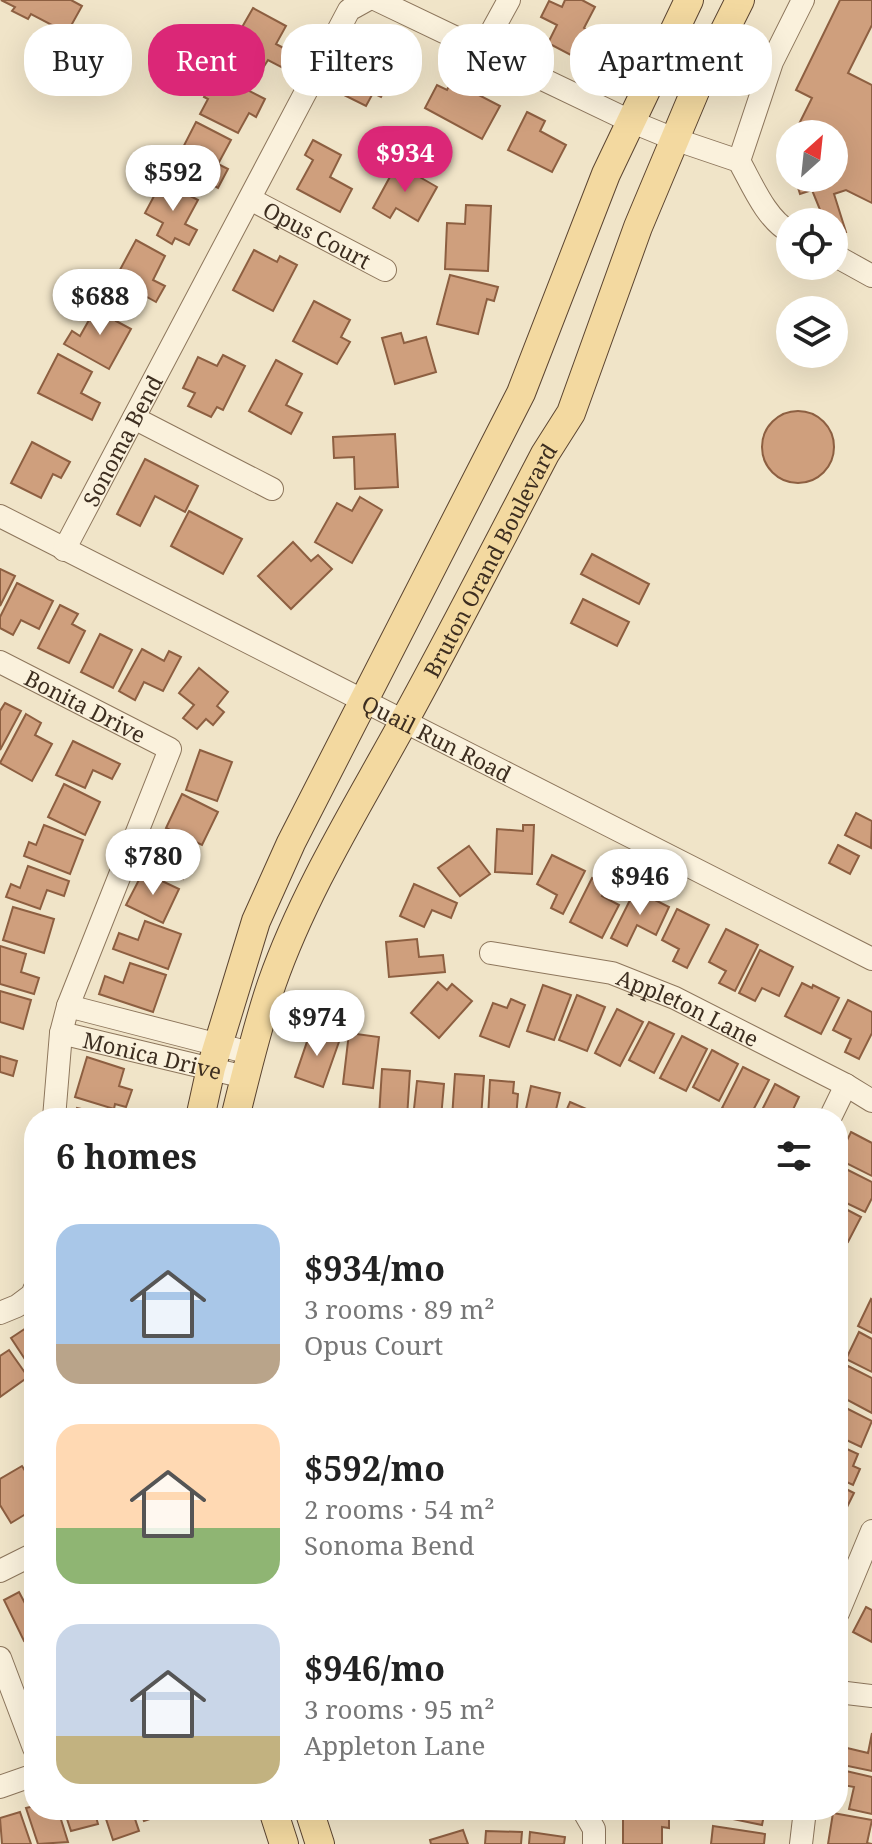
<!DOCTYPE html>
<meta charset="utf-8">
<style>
body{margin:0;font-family:"Noto Serif",serif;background:#f2f2f2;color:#222;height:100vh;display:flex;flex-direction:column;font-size:30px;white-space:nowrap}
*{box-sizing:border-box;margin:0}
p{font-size:26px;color:#767676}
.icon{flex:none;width:44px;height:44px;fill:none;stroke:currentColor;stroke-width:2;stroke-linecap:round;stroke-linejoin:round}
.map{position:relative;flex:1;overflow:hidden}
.details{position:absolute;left:24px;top:1108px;width:824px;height:712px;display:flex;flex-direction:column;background:#fff;border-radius:32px;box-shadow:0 8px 32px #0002}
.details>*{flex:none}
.hud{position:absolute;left:24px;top:24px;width:824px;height:72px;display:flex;gap:16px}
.needle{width:52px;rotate:27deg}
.fabs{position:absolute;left:776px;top:120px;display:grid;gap:16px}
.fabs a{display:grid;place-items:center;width:72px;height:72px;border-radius:50%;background:#fff;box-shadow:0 8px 32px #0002;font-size:40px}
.price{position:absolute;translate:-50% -68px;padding:0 18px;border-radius:28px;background:#fff;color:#222;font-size:26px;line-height:52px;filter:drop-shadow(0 2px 4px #0008)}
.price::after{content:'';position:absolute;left:50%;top:48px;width:24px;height:18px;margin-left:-12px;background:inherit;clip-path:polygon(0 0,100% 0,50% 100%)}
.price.active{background:#db2777;color:#fff}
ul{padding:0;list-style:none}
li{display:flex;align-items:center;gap:24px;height:200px;padding:0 32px}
li span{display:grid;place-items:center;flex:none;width:224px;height:160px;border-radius:24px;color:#555}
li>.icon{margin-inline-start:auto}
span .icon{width:96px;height:96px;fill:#fffc;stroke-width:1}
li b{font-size:34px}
h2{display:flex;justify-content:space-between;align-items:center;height:96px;padding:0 32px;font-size:34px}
.tag{padding:0 28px;border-radius:32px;background:#fff;box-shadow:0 8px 32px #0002;font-size:28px;line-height:72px}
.tag.active{background:#db2777;color:#fff}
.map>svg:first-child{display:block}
.building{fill:#cf9f7d;stroke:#8d5f41;stroke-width:2}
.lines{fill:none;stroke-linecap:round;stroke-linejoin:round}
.minor-casing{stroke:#8d765c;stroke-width:24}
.major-casing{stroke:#5b4430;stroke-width:30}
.minor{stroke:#faf1dc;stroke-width:22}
.major{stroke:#f3d9a0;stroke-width:28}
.labels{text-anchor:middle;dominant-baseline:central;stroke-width:6;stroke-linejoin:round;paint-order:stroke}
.street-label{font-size:22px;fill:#3d2e20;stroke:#f7eed8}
</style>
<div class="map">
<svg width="872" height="1844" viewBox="0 0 872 1844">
<rect width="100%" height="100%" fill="#f0e4c8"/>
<g class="building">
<path d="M1 0H71L82 6 67 33 31 14 28 19 12 11 15 7Z"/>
<path d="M565 0H582L595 7 584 28 599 37 586 63 548 43 557 25 541 17 549 1 562 7Z"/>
<path d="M840 0H872V25L848 73 872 85V203L846 190 834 194 846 232 834 235V222H825L812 190 800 194 795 178H834V134H798L796 130 812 98 796 90Z"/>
<path d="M253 8 286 26 276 44 291 52 283 68 268 60 263 68 238 54 245 41 237 36Z"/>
<path d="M376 42 410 58 402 76 393 72 381 97 373 93 366 106 342 94 353 72 360 75Z"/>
<path d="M216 74 265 99 256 117 249 113 238 133 200 114 208 99 204 97Z"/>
<path d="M454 76 470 85 467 89 500 106 482 139 425 108 437 85 447 90Z"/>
<path d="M527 112 545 121 540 131 566 145 552 172 508 150Z"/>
<path d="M196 122 231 140 218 164 228 169 218 188 174 165Z"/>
<path d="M313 140 341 155 330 177 352 189 340 212 297 189 313 160 305 155Z"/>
<path d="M397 164 437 187 418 221 396 208 390 218 373 208Z"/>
<path d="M162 181 198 200 185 224 197 230 189 245 175 238 172 244 157 235 163 223 145 213Z"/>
<path d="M466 205 491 206 488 271 445 269 447 223 465 224Z"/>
<path d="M136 240 165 256 153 280 165 286 156 302 115 279Z"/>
<path d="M254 250 277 262 280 256 297 265 273 311 233 290Z"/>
<path d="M450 275 498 287 494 301 487 299 478 334 437 324Z"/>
<path d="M314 301 350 320 341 337 350 342 337 364 293 341Z"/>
<path d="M98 304 119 316 116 321 131 329 109 369 64 344 72 331 80 336Z"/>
<path d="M401 333 404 343 426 337 436 372 395 384 382 338Z"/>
<path d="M58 354 92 372 81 393 100 403 92 420 38 393Z"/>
<path d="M223 355 245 366 223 410 217 407 211 417 188 406 195 393 183 388 198 357 217 366Z"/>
<path d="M276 360 302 374 286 405 302 413 291 434 249 411Z"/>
<circle cx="798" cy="447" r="36"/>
<path d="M395 434 398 487 355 489 354 457 334 458 333 437Z"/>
<path d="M32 442 70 462 61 478 53 474 41 498 11 483Z"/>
<path d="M145 459 198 486 185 512 155 496 140 526 117 514Z"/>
<path d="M360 497 382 510 352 563 315 542 337 503 352 511Z"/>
<path d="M189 511 242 539 223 574 171 546Z"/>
<path d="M293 542 311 561 318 555 332 569 291 609 258 576Z"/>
<path d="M592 554 649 584 639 604 581 574Z"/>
<path d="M0 569 15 576 0 606Z"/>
<path d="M17 583 53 601 39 629 21 620 13 635 0 628V617Z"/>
<path d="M583 599 629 622 617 646 571 623Z"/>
<path d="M60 605 78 614 72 624 85 631 69 663 38 648Z"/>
<path d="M100 634 132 650 113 688 81 672Z"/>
<path d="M142 649 164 661 169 651 181 657 163 691 144 682 135 700 119 691Z"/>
<path d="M199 668 228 692 217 706 224 712 213 725 206 719 197 729 183 718 194 705 179 693Z"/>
<path d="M5 703 21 711 0 750V711Z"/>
<path d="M26 714 41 723 35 735 52 744 32 781 0 763Z"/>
<path d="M73 741 120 764 112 779 93 770 85 788 56 775Z"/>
<path d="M200 750 232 762 217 801 186 790Z"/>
<path d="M64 784 100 802 85 835 48 817Z"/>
<path d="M182 794 218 812 202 845 166 828Z"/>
<path d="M856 813 872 821 871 848 845 835Z"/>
<path d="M44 825 83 840 70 874 24 856 29 842 36 845Z"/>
<path d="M523 825H534L532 874 495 872 497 829 523 831Z"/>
<path d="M165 838 195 852 183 879 143 861 149 846 159 851Z"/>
<path d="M838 845 859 856 850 874 829 863Z"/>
<path d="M469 846 490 874 460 896 438 868Z"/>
<path d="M552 855 585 871 563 914 551 908 557 895 537 884Z"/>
<path d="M28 866 69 881 64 896 47 890 40 909 6 897 11 884 20 888Z"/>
<path d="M143 872 179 889 163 923 126 905Z"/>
<path d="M592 878 607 886 602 896 619 905 602 938 570 922Z"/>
<path d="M414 884 457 903 451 918 432 910 424 927 400 916Z"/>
<path d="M635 890 669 907 656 935 637 925 627 946 611 938Z"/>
<path d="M13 907 54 919 44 953 3 940Z"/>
<path d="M677 909 709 925 687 968 673 961 679 949 662 940Z"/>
<path d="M145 921 181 934 168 969 113 949 119 933 138 940Z"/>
<path d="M726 929 758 945 735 991 719 983 726 971 709 962Z"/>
<path d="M417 939 419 957 443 955 445 972 389 977 386 942Z"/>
<path d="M0 946 26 954 21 972 39 978 34 994 0 984Z"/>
<path d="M760 950 793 967 779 996 762 988 755 1001 739 993Z"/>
<path d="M130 963 166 975 153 1012 99 994 105 976 123 983Z"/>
<path d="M438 982 447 990 452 984 472 1001 439 1038 411 1013Z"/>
<path d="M802 983 812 988 813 985 839 998 821 1034 785 1016Z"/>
<path d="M543 985 571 995 554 1040 527 1031Z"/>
<path d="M0 991 31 1000 23 1029 0 1022Z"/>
<path d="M577 995 605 1007 587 1051 559 1040Z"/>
<path d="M511 999 525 1005 509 1047 480 1036 493 1003 507 1008Z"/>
<path d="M848 1000 872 1012V1033L859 1059 845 1052 851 1039 833 1030Z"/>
<path d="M617 1009 643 1022 620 1066 595 1053Z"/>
<path d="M649 1022 674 1034 654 1073 629 1060Z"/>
<path d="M311 1030 340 1039 323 1087 295 1077Z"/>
<path d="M349 1033 379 1037 373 1088 343 1084Z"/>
<path d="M682 1036 707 1049 686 1091 660 1078Z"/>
<path d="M712 1050 738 1064 719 1101 693 1087Z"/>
<path d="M0 1056 17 1061 13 1076 0 1072Z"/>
<path d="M87 1057 124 1069 119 1086 132 1090 126 1107 115 1104 114 1109 75 1097Z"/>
<path d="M743 1067 769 1080 749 1118H742L722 1108Z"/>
<path d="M382 1069 410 1071 407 1118 379 1117Z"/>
<path d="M455 1074 484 1076 481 1118H452Z"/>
<path d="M490 1080 514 1082 513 1093 518 1094 516 1118H488Z"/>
<path d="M417 1081 444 1084 441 1118H413Z"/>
<path d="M775 1084 799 1097 789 1118H758Z"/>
<path d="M531 1086 560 1093 554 1118H524Z"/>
<path d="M570 1102 598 1114 596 1118H563Z"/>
<path d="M77 1108 117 1117V1118H74Z"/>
<path d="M851 1132 872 1143V1176L838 1159Z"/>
<path d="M838 1165 872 1182V1198L865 1212 838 1199Z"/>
<path d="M838 1205 861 1217 848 1242 838 1237Z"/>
<path d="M871 1299 872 1300V1333L858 1326Z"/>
<path d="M26 1328 34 1339V1373L11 1338Z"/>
<path d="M859 1332 872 1339V1372L846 1359Z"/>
<path d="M9 1350 28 1377 0 1397V1356Z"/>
<path d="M848 1366 872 1378V1413L838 1395V1385Z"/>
<path d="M838 1404 872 1421 861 1447 838 1436Z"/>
<path d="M838 1445 858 1454 853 1466 860 1469 853 1485 838 1478Z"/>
<path d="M22 1466 34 1485V1509L11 1523 0 1505V1479Z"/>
<path d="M838 1485 854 1493 847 1507 838 1502Z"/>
<path d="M19 1592 27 1607 34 1603V1636L24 1641 4 1600Z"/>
<path d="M866 1607 872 1610V1642L853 1632Z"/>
<path d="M872 1733V1771L843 1765 847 1748 868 1753Z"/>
<path d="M846 1771 872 1777V1814L849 1809 854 1787 843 1785Z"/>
<path d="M34 1806V1810H58L68 1842 38 1844 26 1808Z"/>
<path d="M64 1810H94L98 1824 71 1831Z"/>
<path d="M103 1810H132L139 1831 113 1840Z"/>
<path d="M140 1810H170L171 1812 144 1821Z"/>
<path d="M730 1810H765L762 1825 728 1818Z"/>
<path d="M20 1812 31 1844H2L0 1818Z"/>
<path d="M833 1813 872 1820 867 1843 872 1844H828Z"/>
<path d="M623 1815H669V1828L662 1827V1844H623Z"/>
<path d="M713 1826 765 1834 764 1844H711Z"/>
<path d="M463 1830 468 1844H431L430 1840Z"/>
<path d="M486 1831 522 1832 521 1844H485Z"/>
<path d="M530 1832 565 1837 564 1844H529Z"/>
</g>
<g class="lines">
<defs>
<g id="minor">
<path d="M377 0 630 121 674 139 739 161C752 184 766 219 790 232"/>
<path d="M481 51 509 0"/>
<path d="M739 161 772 62 803 0"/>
<path id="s1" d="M250 199 385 270"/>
<path d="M834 255 872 276"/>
<path d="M134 418 272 489"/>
<path id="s2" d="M0 516 872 959"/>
<path id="s3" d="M64 550 349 10 367 0"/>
<path id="s4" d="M0 662 170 749 68 1006 61 1033 54 1118"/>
<path id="s5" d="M491 953 612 973 675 998 846 1085 872 1101"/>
<path d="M68 1006 250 1053"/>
<path id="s6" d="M61 1033 245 1077"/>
<path d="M830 1118 846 1085"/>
<path d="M0 1313 17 1306 33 1294 34 1290"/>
<path d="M0 1571 34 1554"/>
<path d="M838 1613 872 1531"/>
<path d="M0 1658 34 1748"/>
<path d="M838 1692 872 1696"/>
<path d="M0 1787 34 1775"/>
<path d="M583 1810 594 1829V1844"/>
<path d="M801 1844 805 1810"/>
</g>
<g id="major">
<path d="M200 1118 211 1068 256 921 291 843 521 393 606 174 689 0"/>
<path id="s7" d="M235 1118C246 1073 257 1027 272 983 304 892 357 807 403 723 452 634 498 544 545 454L571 413 638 227 698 84 740 0"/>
<path d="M273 1810 284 1844"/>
<path d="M309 1810 320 1844"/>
</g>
</defs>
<use href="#minor" class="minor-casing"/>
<use href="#major" class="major-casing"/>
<use href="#minor" class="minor"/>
<use href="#major" class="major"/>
</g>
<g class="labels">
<g class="street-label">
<text stroke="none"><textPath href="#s1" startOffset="76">Opus Court</textPath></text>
<text stroke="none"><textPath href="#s3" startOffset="124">Sonoma Bend</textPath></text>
<text stroke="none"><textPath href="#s7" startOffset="616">Bruton Orand Boulevard</textPath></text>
<text stroke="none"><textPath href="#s4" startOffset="96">Bonita Drive</textPath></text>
<text stroke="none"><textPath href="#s2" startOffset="490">Quail Run Road</textPath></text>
<text stroke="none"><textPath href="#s5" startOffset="206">Appleton Lane</textPath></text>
<text stroke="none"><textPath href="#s6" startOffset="94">Monica Drive</textPath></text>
</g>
</g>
</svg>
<div class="fabs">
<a><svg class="needle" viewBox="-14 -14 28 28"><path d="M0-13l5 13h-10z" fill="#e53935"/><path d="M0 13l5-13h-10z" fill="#767676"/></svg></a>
<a><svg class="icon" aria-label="locate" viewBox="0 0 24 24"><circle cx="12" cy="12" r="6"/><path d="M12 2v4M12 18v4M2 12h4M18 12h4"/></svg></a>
<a><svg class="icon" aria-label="layers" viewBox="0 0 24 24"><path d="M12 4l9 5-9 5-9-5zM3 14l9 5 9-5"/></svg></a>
</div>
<b class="price active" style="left:405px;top:194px">$934</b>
<b class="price" style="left:173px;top:213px">$592</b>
<b class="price" style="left:100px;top:337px">$688</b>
<b class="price" style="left:153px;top:897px">$780</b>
<b class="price" style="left:640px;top:917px">$946</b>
<b class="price" style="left:317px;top:1058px">$974</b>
<div class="hud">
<a class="tag">Buy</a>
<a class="tag active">Rent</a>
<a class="tag">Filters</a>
<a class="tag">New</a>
<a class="tag">Apartment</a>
</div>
<section class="details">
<h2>6 homes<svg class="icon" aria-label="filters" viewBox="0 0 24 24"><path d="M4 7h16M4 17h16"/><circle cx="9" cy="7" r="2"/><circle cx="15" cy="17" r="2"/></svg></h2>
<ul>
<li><span style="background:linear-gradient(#a9c7e8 75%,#b9a48a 0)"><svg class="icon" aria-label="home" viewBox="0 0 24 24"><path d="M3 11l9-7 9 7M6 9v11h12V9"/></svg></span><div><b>$934/mo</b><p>3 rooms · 89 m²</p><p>Opus Court</p></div></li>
<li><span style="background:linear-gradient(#ffd9b3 65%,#8fb573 0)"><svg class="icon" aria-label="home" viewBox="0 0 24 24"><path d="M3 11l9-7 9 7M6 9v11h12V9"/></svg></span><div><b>$592/mo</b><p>2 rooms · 54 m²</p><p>Sonoma Bend</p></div></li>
<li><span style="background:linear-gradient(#c9d6e8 70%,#c2b280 0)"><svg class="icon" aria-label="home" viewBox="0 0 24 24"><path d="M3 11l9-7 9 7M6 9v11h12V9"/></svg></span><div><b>$946/mo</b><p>3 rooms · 95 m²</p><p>Appleton Lane</p></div></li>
</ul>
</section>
</div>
